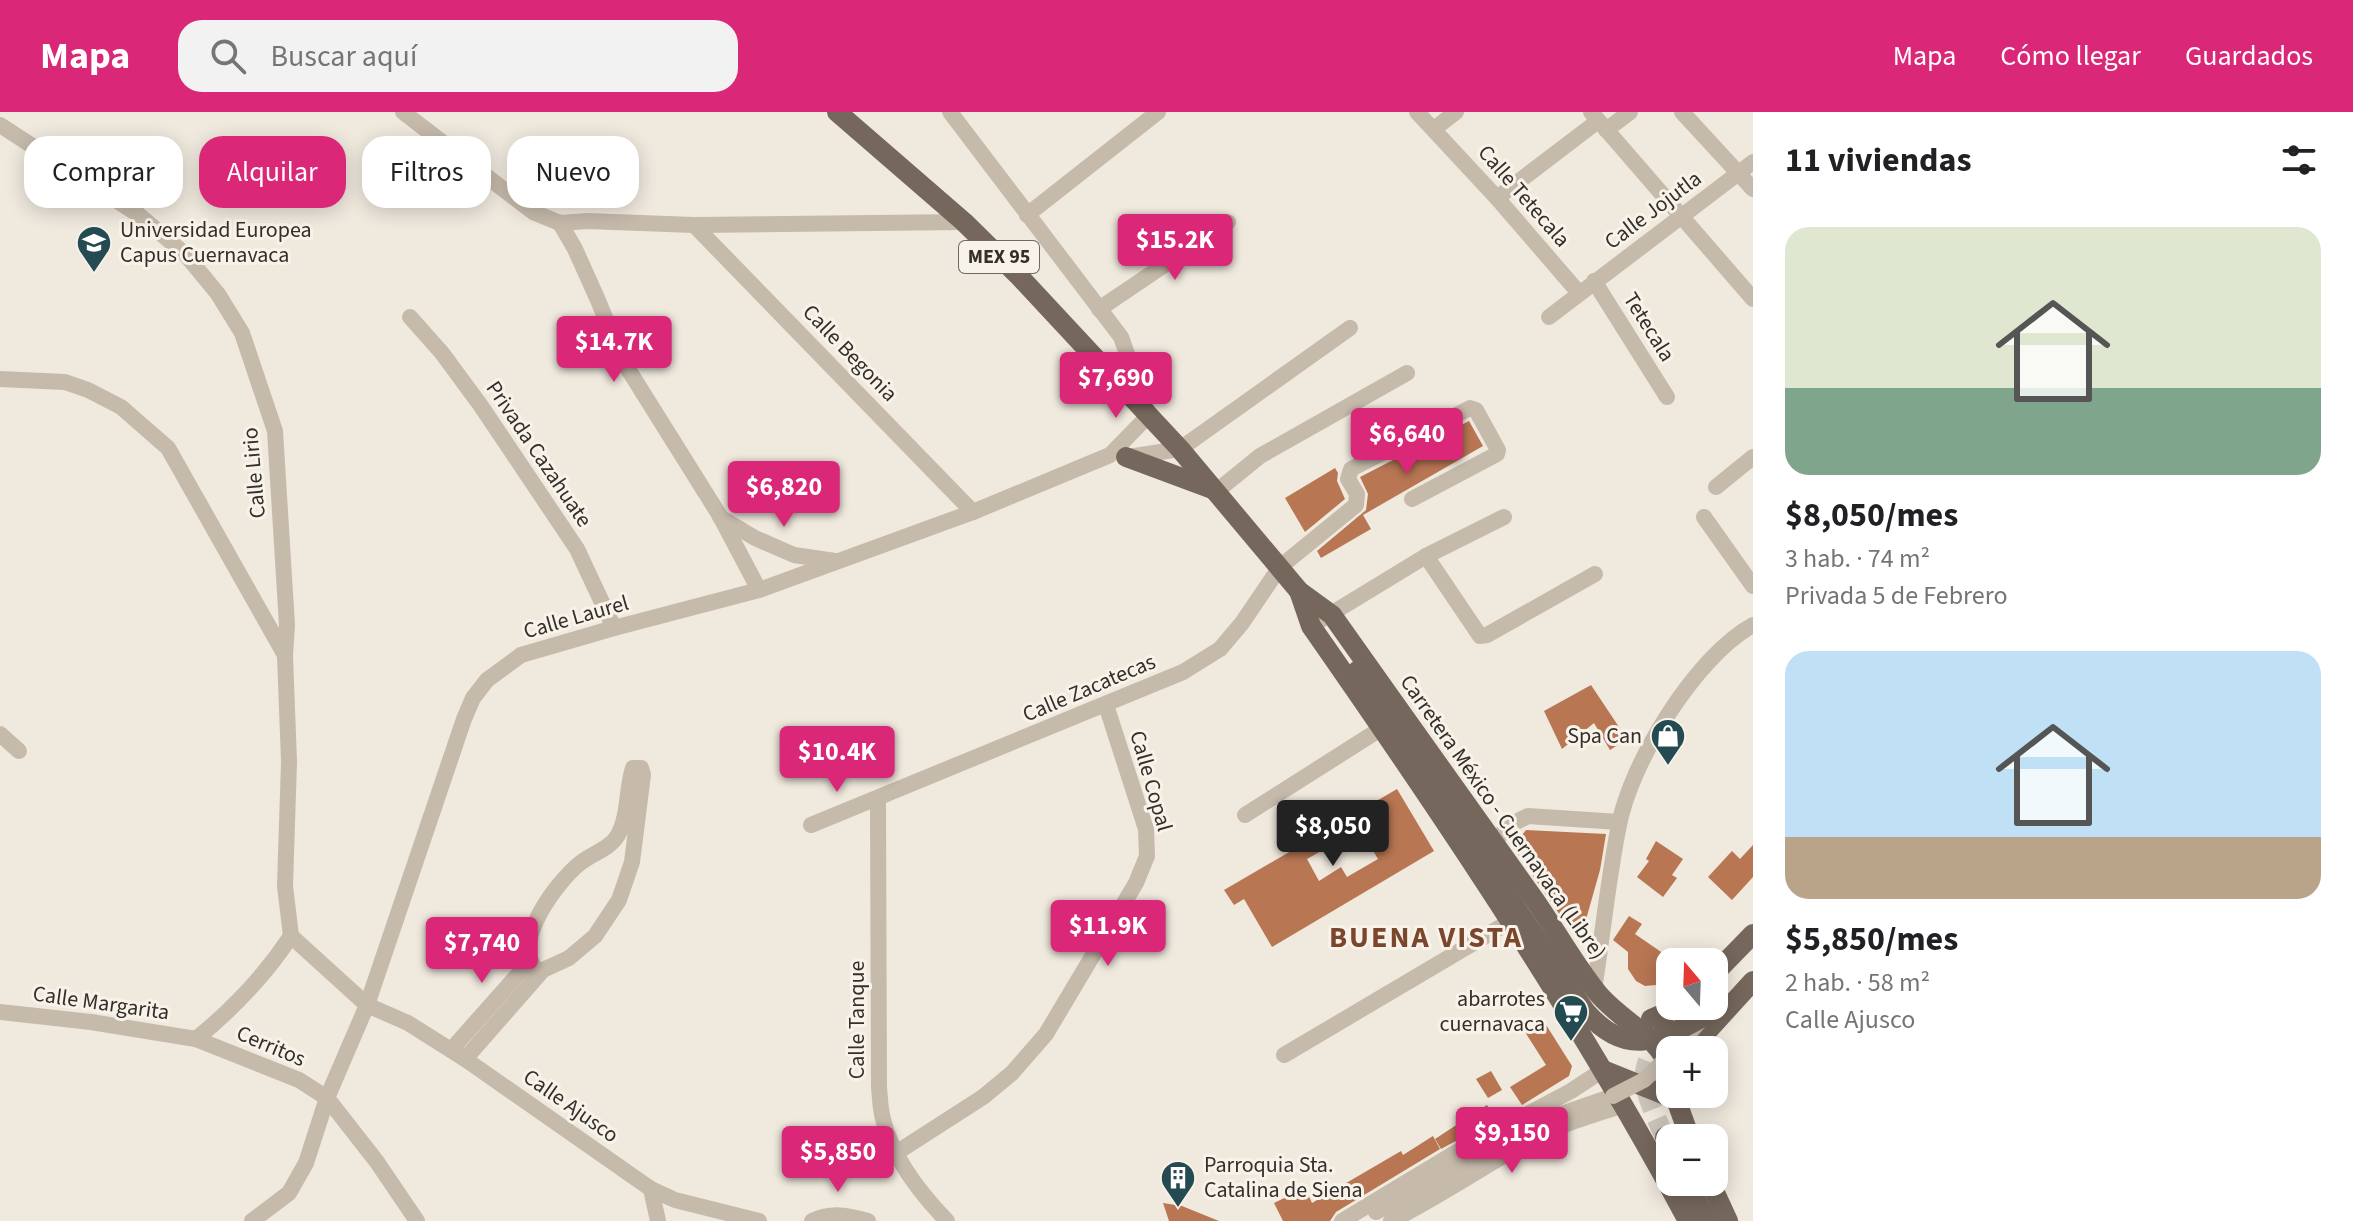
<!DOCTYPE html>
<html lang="es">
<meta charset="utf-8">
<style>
body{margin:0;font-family:"Source Sans 3",sans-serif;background:#f2f2f2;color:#202124;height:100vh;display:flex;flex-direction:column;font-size:30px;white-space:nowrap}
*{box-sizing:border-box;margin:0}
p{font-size:26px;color:#757577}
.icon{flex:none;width:44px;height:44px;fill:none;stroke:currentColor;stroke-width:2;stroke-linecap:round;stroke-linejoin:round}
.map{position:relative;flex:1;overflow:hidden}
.details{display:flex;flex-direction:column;background:#fff;width:600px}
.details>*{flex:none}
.banner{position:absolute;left:24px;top:24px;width:760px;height:72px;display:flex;gap:16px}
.needle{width:52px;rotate:341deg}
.fabs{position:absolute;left:1656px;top:836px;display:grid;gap:16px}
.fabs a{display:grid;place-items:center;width:72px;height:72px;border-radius:16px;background:#fff;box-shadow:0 4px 20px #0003;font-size:40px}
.price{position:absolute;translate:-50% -68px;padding:0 18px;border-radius:8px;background:#db2777;color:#fff;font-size:26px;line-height:52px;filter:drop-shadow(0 2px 4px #0008)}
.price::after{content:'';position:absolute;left:50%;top:48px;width:24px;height:18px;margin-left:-12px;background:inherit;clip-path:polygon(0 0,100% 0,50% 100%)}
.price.selected{background:#222;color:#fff}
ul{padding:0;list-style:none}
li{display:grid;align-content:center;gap:16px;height:424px;padding:0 32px}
li span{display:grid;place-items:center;height:248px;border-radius:24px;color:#555}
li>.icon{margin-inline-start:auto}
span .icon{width:144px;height:144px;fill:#fffc;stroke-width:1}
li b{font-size:34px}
h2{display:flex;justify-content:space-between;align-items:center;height:96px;padding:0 32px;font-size:34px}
.chip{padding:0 28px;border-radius:24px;background:#fff;box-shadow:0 4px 20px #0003;font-size:28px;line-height:72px}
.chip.selected{background:#db2777;color:#fff}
header{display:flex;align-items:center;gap:48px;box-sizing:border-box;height:112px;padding:0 40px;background:#db2777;color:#fff}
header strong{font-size:38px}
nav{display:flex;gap:44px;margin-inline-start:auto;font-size:28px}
.search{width:560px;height:72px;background:#f2f2f2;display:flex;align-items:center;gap:20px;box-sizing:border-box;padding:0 28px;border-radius:24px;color:#757577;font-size:30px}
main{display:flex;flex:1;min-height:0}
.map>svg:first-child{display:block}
.building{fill:#b87653;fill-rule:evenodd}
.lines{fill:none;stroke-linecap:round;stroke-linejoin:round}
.major-tunnel{stroke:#cbc4ba;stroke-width:20;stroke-dasharray:20 10;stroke-linecap:butt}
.minor{stroke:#c6baab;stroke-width:16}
.major{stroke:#75675c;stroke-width:20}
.minor-bridge{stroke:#c6baab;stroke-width:16}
.major-bridge{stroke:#75675c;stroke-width:20}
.labels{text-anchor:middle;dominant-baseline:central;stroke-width:6;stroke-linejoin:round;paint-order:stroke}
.shield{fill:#f8f3ea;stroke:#706963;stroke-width:2}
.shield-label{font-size:20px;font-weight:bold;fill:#352e29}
.street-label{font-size:22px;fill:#352e29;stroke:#f8f3ea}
.poi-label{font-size:22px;fill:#352e29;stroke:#f8f3ea;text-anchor:start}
.district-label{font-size:30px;font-weight:bold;letter-spacing:2px;fill:#7b472c;stroke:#f8f3ea}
</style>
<header>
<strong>Mapa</strong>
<div class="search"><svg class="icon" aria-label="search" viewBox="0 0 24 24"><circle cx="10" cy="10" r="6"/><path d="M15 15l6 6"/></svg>Buscar aquí</div>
<nav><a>Mapa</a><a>Cómo llegar</a><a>Guardados</a></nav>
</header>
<main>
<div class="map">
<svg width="1753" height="1109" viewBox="0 0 1753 1109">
<rect width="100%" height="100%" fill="#f0e9de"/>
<g class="building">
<path d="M1469 309 1483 334 1363 403 1371 417 1321 446 1317 439 1366 398 1368 382 1360 365Z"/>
<path d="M1335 356 1338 361 1337 369 1345 387 1305 420 1285 386Z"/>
<path d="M1591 573 1627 627 1610 638 1594 611 1562 637 1544 599Z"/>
<path d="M1397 677 1434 739 1272 835 1244 787 1234 793 1224 778ZM1360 717 1378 747 1347 765 1341 755 1319 769 1307 747Z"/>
<path d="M1526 718 1606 722 1600 758 1583 818 1571 819 1513 735Z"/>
<path d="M1656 729 1683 747 1672 763 1677 766 1663 785 1637 765 1649 749 1646 747Z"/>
<path d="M1753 733V765L1732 788 1708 765 1732 739 1740 747Z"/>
<path d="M1629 804 1642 812 1635 822 1664 842 1668 853 1666 863 1656 873 1645 874 1636 869 1628 857V840L1613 828Z"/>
<path d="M1543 908 1572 954 1569 964 1522 993 1510 975 1546 953 1525 920Z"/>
<path d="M1491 959 1502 978 1488 986 1476 967Z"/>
<path d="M1487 993 1496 1007 1441 1037 1435 1027Z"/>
<path d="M1433 1024 1440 1037 1336 1100 1330 1109H1283L1274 1091 1305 1076 1312 1091 1401 1039 1403 1043Z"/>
<path d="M1163 1091 1182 1094 1219 1109H1169Z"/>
</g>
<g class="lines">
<path class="major-tunnel" d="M1665 1025C1633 957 1637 951 1690 899"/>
<g class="minor">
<path d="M403 0 533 100 560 111 587 109 694 113 964 110"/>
<path d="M1417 0 1497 86 1579 181"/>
<path d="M1591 0 1753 187"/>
<path d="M1682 0 1753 77"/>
<path d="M0 13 139 103 185 142 218 182 242 221 275 319 287 513 285 543 289 650 285 774 291 824"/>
<path d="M1434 17 1456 0"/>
<path d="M1606 18 1630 0"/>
<path d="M1497 86 1598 9"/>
<path d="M1027 103 1158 0"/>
<path d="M560 111 575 137 597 186 623 249 720 404 759 478"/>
<path d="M694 113 973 400"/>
<path d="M1594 169 1667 285"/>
<path d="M1099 197 1228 110"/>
<path d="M410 205 442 241 481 294 577 437 614 516"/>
<path d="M1549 205 1753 50"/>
<path d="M0 267 65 270 88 278 121 295 168 336 285 543"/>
<path d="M1128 345 1180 337 1350 216"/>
<path d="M1716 375 1753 345"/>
<path d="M1217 379 1260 344 1407 261"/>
<path d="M720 405 755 426 794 443 835 449"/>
<path d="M1704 405 1753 474"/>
<path d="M1426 444 1480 524 1487 523 1595 462"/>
<path d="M1311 514 1426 444 1504 405"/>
<path d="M0 622 19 639"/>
<path d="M878 687 879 975C880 985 880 996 883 1007 892 1045 920 1081 947 1109"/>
<path d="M1245 703 1382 616"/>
<path d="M811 713 1183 560 1220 537 1242 511 1280 455 1356 393 1357 382 1348 367 1351 357 1470 296 1476 298 1498 338 1497 342 1412 387"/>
<path d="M1486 738 1510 713 1528 704 1619 710"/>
<path d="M291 824 367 893 408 911 465 947 651 1077 675 1088 759 1109"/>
<path d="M1594 877C1603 822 1608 767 1619 713 1631 650 1696 544 1753 513"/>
<path d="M0 900 91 910 196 927 299 968 327 986 377 1050 417 1109"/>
<path d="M196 927C234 896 264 865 291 824"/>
<path d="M451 938 530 849"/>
<path d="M1284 943 1509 810"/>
<path d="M465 947 543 858 569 846 595 824 619 788 632 750 643 663 641 656H633C626 677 629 703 618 723 609 738 592 741 579 752 557 770 510 831 537 858H543"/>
<path d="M896 1041 983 985 1012 961 1046 922 1136 771 1147 744 1146 717 1106 593"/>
<path d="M651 1077 658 1109"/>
<path d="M1376 1100 1538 1010 1613 984"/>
<path d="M252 1109 289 1081 306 1051 327 986 367 893 464 607 473 586 487 568 521 543 614 516 759 478 973 400 1110 343 1149 303 1121 225 950 0"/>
<path d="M812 1109C832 1100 847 1103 868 1109"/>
<path d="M1342 1109 1453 1042 1571 979 1603 958"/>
<path d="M1391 1109C1439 1085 1484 1054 1531 1028 1560 1012 1592 1004 1623 993"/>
</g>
<g class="major">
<path d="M837 0 964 110 1018 163 1180 337 1299 479 1332 503C1399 598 1467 693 1534 787 1555 817 1573 850 1596 879 1617 907 1659 923 1670 958"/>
<path d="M1126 345 1212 377"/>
<path d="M1299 479 1311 514C1445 706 1577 902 1688 1109"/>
<path d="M1714 862 1753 822"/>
<path d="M1661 904 1665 918 1684 926"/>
<path d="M1651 907 1682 894"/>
<path d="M1690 938 1753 869"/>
<path d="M1603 958 1675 987"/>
<path d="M1674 982 1690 1026"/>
<path d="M1665 1025 1670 1035"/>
<path d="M1687 1070 1707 1109"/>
<path d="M1710 1070 1728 1109"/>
</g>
<g class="minor-bridge">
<path d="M1674 938 1700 909"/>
<path d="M1613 984 1644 968 1670 943"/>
</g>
<path class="major-bridge" d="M1357 559 1586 900C1626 945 1658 930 1705 904"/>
</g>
<defs>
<symbol id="university-pin" viewBox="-11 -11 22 30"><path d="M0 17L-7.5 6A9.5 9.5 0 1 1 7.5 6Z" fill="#244a52" stroke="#f8f3ea"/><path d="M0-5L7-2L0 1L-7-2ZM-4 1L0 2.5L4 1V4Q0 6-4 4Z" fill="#fff"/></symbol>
<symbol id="shop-pin" viewBox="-11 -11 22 30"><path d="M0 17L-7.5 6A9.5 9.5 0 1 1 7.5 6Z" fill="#244a52" stroke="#f8f3ea"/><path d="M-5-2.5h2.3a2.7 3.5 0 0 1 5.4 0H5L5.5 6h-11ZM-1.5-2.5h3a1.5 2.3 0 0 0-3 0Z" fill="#fff"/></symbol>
<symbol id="supermarket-pin" viewBox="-11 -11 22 30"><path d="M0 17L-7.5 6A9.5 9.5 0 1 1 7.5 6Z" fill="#244a52" stroke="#f8f3ea"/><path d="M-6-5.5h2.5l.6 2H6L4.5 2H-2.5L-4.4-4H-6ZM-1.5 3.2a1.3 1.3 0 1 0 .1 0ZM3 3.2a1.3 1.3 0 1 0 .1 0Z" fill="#fff"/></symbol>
<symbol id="building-pin" viewBox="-11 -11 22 30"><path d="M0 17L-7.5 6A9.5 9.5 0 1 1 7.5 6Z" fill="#244a52" stroke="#f8f3ea"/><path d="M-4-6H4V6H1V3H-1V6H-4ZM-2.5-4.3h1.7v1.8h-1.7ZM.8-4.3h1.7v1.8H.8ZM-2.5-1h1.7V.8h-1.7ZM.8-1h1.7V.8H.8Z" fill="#fff"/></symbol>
</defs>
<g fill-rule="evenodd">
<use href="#university-pin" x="74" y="111" width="40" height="54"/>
<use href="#shop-pin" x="1648" y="604" width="40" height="54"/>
<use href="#supermarket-pin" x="1551" y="880" width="40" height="54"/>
<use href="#building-pin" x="1158" y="1046" width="40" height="54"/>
</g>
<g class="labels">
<rect class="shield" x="959" y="129" width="80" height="32" rx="6"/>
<g class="shield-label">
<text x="999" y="145">MEX 95</text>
</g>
<g class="street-label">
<text transform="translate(1524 84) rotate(49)">Calle Tetecala</text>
<text transform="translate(1653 98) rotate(-37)">Calle Jojutla</text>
<text transform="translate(1649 215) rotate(58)">Tetecala</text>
<text transform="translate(850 241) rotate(46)">Calle Begonia</text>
<text transform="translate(539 342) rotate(56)">Privada Cazahuate</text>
<text transform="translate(254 361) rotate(-95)">Calle Lirio</text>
<text transform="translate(576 505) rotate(-16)">Calle Laurel</text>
<text transform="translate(1089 576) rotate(-23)">Calle Zacatecas</text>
<text transform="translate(1151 669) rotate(74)">Calle Copal</text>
<text transform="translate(1503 705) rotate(55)">Carretera México - Cuernavaca (Libre)</text>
<text transform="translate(101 891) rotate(8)">Calle Margarita</text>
<text transform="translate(857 908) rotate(-90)">Calle Tanque</text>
<text transform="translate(271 934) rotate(23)">Cerritos</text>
<text transform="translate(571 994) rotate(35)">Calle Ajusco</text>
</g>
<g class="poi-label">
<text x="120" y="118">Universidad Europea<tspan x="120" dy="25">Capus Cuernavaca</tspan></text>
<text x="1642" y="624" text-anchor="end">Spa Can</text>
<text x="1545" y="887" text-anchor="end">abarrotes<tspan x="1545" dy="25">cuernavaca</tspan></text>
<text x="1204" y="1053">Parroquia Sta.<tspan x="1204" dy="25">Catalina de Siena</tspan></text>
</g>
<g class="district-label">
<text x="1426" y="825">BUENA VISTA</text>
</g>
</g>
</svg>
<div class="fabs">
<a><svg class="needle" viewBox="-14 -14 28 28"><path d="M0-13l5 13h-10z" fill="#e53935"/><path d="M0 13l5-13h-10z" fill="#757577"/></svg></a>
<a>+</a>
<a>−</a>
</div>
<b class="price" style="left:1175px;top:170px">$15.2K</b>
<b class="price" style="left:614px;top:272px">$14.7K</b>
<b class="price" style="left:1116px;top:308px">$7,690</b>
<b class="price" style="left:1407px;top:364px">$6,640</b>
<b class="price" style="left:784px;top:417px">$6,820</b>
<b class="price" style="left:837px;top:682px">$10.4K</b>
<b class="price selected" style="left:1333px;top:756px">$8,050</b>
<b class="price" style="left:1108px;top:856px">$11.9K</b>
<b class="price" style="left:482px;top:873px">$7,740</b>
<b class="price" style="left:1512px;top:1063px">$9,150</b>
<b class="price" style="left:838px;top:1082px">$5,850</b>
<div class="banner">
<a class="chip">Comprar</a>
<a class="chip selected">Alquilar</a>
<a class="chip">Filtros</a>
<a class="chip">Nuevo</a>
</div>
</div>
<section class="details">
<h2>11 viviendas<svg class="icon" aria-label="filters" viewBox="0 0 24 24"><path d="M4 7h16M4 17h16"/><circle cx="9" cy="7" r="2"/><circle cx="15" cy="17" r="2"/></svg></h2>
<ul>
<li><span style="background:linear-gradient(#dfe7d0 65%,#7fa58c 0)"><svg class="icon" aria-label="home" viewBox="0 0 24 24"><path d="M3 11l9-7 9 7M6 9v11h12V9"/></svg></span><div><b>$8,050/mes</b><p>3 hab. · 74 m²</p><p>Privada 5 de Febrero</p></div></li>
<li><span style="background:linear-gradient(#bfe0f5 75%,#b9a48a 0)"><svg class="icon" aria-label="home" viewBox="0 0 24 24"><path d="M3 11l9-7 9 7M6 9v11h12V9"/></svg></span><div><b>$5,850/mes</b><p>2 hab. · 58 m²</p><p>Calle Ajusco</p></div></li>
</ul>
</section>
</main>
